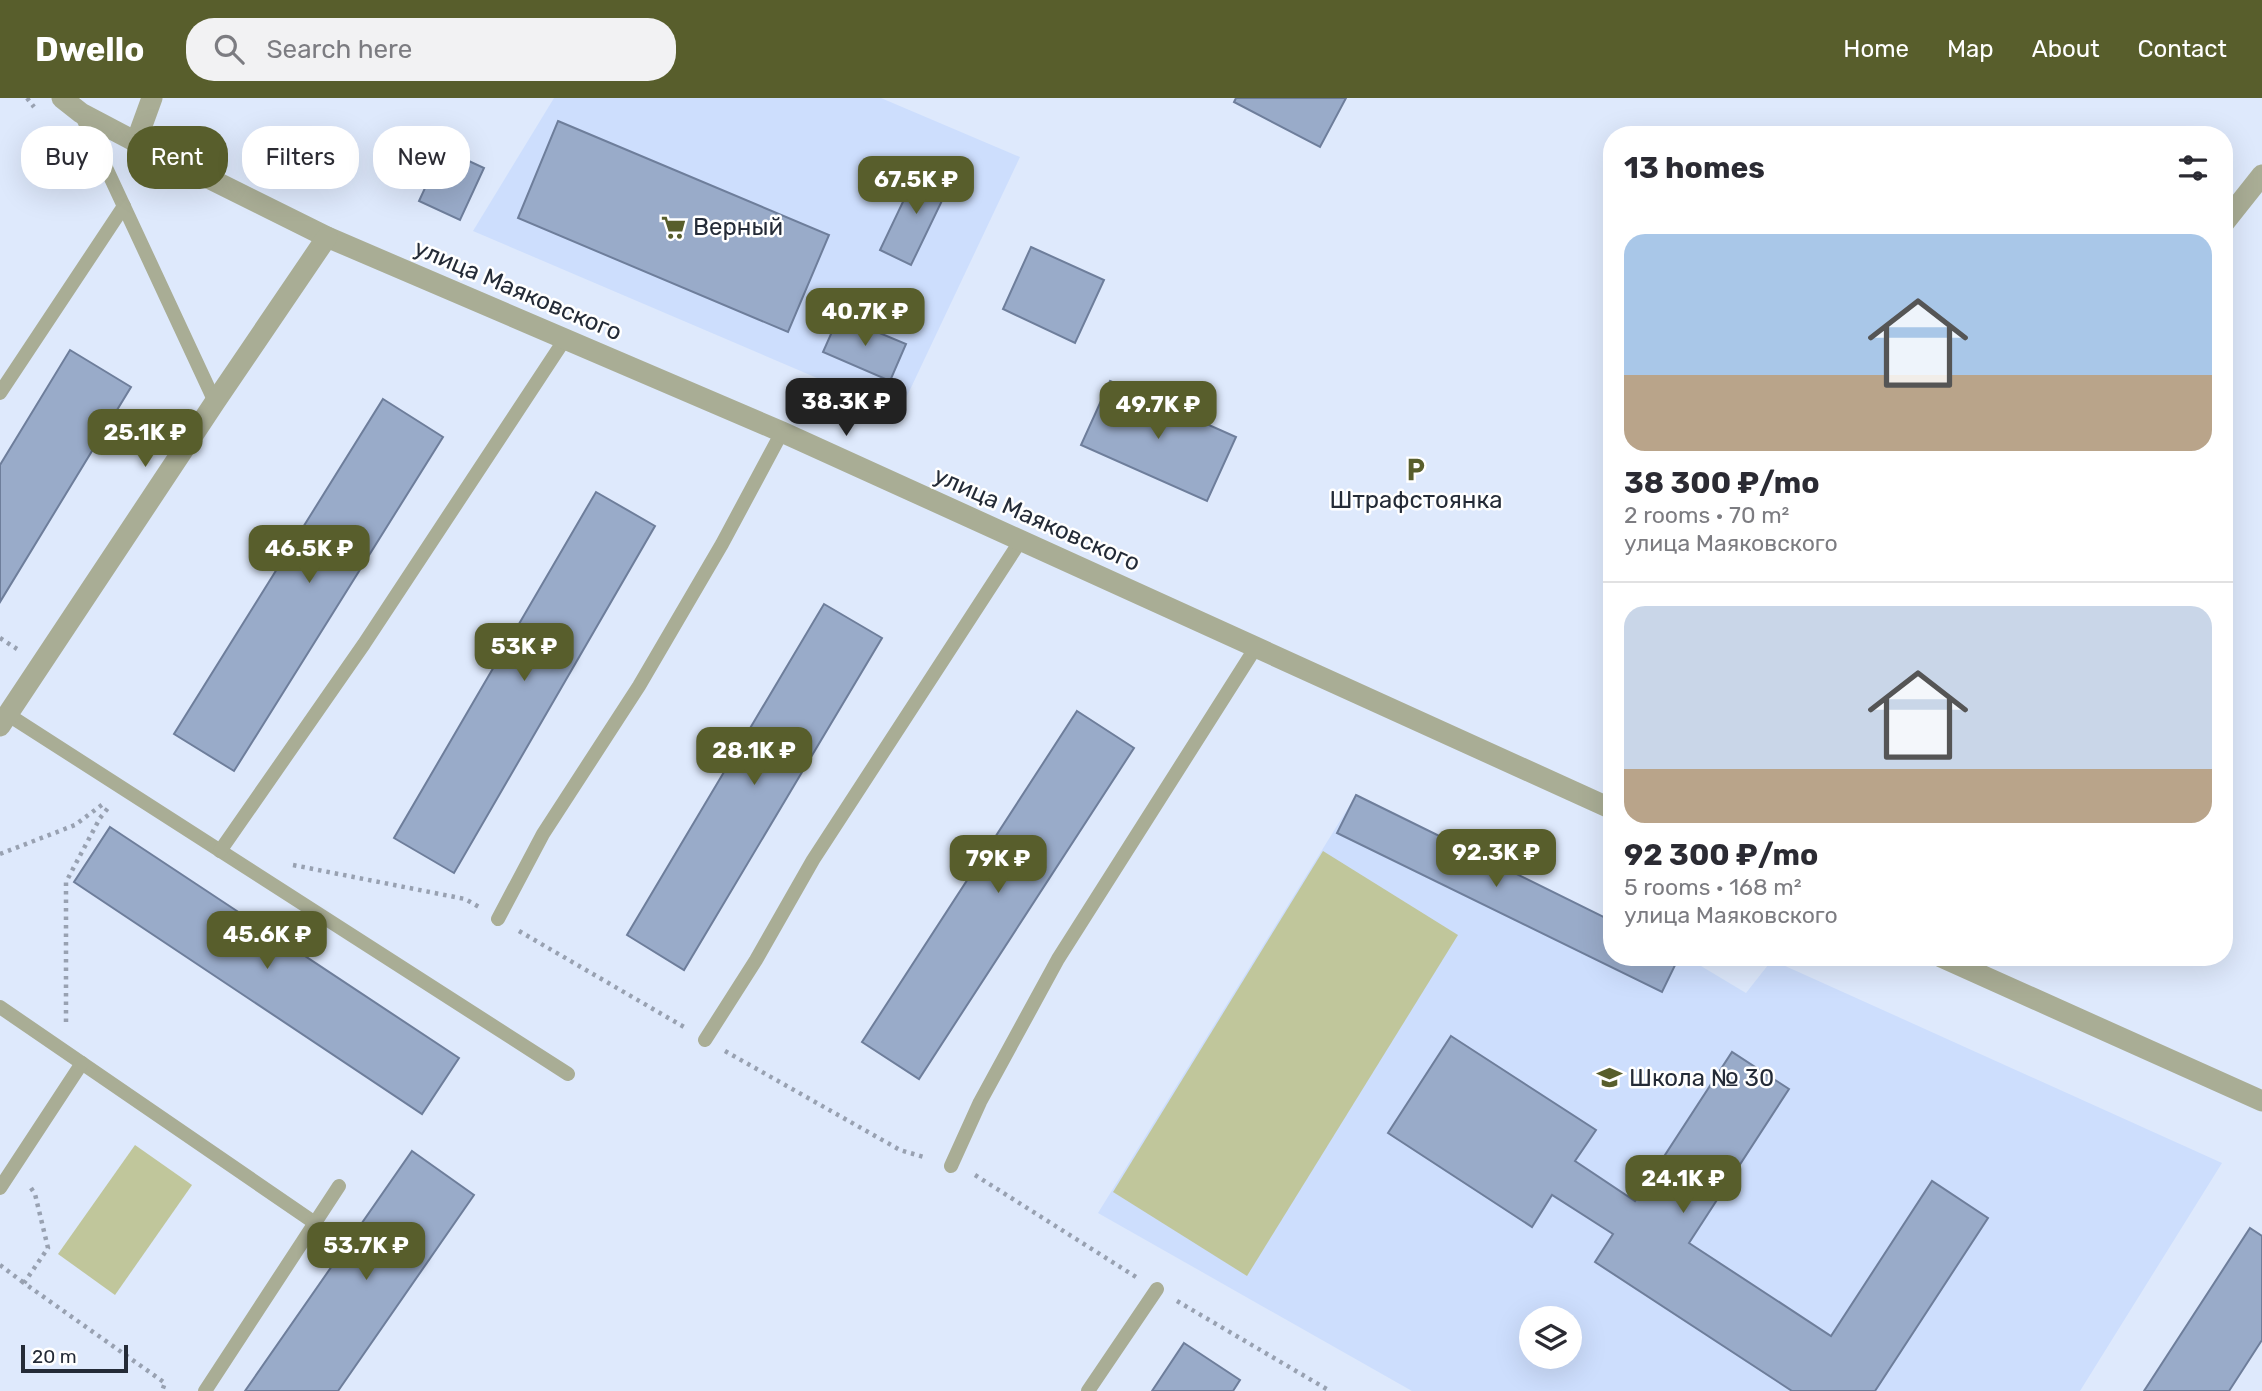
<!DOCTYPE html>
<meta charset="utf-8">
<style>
body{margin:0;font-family:Rubik,sans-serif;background:#f2f2f3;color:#2b2b33;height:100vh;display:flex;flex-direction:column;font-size:26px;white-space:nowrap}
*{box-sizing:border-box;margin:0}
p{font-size:23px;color:#7c7c81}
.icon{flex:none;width:38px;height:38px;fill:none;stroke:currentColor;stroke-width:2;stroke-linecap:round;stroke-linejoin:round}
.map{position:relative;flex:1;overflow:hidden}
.sheet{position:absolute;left:1603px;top:28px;width:630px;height:840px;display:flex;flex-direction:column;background:#fff;border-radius:28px;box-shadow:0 7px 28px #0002}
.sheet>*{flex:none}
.hud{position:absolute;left:21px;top:28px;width:665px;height:63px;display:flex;gap:14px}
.fabs{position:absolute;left:1519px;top:1208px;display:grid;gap:14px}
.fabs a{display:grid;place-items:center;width:63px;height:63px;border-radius:50%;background:#fff;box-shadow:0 7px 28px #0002;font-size:35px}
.scale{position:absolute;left:21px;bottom:18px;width:107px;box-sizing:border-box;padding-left:7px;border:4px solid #242b37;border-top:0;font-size:19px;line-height:24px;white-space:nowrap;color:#242b37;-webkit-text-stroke:5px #fff;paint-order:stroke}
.price{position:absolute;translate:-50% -60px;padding:0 16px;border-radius:14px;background:#585e2c;color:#fff;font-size:23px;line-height:46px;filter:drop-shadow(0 2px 4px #0008)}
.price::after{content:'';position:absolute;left:50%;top:42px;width:21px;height:16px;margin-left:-10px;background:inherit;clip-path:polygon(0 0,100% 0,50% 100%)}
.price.selected{background:#222;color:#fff}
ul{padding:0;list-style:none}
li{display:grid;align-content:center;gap:14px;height:371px;padding:0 21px}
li+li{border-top:2px solid #e1e1e2}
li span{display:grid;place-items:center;height:217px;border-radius:21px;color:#555}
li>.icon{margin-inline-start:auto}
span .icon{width:126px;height:126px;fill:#fffc;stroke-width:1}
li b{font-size:30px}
h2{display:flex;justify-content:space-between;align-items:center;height:84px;padding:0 21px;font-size:30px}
.chip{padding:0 24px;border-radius:28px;background:#fff;box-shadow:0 7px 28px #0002;font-size:24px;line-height:63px}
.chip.selected{background:#585e2c;color:#fff}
header{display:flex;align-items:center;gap:42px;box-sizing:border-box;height:98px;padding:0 35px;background:#585e2c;color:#fff}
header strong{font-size:33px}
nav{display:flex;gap:38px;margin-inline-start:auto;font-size:24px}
.search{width:490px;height:63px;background:#f2f2f3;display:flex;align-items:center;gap:18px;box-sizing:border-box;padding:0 24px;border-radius:28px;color:#7c7c81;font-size:26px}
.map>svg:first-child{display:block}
.built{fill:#cddefd;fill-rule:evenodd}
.green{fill:#c0c69b}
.building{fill:#99abc9;stroke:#6e7e9b;stroke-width:2}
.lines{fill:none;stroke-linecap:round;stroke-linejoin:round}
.path{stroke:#98a1b1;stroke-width:4.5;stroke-dasharray:3.5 5;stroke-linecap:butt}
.service{stroke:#a9ad95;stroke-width:14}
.minor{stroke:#a9ad95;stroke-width:21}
.tertiary{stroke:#a9ad95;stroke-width:21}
.labels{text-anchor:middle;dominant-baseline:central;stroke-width:5;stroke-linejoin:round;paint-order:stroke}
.poi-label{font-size:24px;fill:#242b37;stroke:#fff;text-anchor:start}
.street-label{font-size:24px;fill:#242b37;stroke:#fff}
</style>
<header>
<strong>Dwello</strong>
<div class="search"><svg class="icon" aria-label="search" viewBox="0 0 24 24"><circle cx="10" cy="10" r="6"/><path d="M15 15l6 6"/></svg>Search here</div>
<nav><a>Home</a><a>Map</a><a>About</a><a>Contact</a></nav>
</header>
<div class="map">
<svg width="2262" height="1293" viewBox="0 0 2262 1293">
<rect width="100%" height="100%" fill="#dee9fc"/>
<g class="built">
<path d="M554 0H881L1020 59 899 315 473 133Z"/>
<path d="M1356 697 1612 823V859H1686L1746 895 1772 862 2222 1065 2080 1293H1412L1098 1115ZM1531 1220H1570V1258H1531Z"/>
</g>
<g class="green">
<path d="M1323 753 1458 837 1247 1178 1113 1094Z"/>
<path d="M135 1047 192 1087 115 1197 58 1156Z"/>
</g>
<g class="building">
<path d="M1236 0H1346L1320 49 1234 4Z"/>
<path d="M558 23 829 137 788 234 518 120Z"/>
<path d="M443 51 484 70 460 122 419 103Z"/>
<path d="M920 68 951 84 911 167 880 152Z"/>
<path d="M1031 149 1104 182 1075 245 1003 211Z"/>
<path d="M839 218 906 246 890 283 823 254Z"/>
<path d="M70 252 131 289 0 504V367Z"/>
<path d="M1110 283 1236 339 1207 403 1081 347Z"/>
<path d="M383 301 443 339 234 673 174 636Z"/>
<path d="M596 394 655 428 454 775 394 740Z"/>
<path d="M824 506 882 540 684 872 627 837Z"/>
<path d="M1077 613 1134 650 919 981 862 944Z"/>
<path d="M1356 697 1612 823V859H1679L1662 894 1337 735Z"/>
<path d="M110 729 459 960 422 1016 74 784Z"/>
<path d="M1451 938 1596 1032 1575 1063 1635 1103 1732 954 1789 991 1689 1145 1831 1238 1932 1083 1988 1120 1875 1293H1792L1595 1164 1613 1136 1552 1097 1532 1129 1388 1035Z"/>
<path d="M412 1053 474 1097 338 1293H245Z"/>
<path d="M2250 1130 2262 1138V1242L2229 1293H2144Z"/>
<path d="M1184 1245 1240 1282 1233 1293H1152Z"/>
</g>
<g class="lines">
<g class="path">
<path d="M27 0 34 9"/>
<path d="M50 30 68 54"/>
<path d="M0 540 17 551"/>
<path d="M0 756 75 727 103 706"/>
<path d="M293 767 465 801 479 809"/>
<path d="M519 833 684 929"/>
<path d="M66 924V784L100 720 108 710"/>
<path d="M725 953 900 1052 927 1060"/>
<path d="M975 1077 1136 1179"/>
<path d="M31 1090 35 1096 48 1150 24 1185 165 1285 162 1293"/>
<path d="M0 1167 24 1185"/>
<path d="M1177 1203 1330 1293"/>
</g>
<g class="service">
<path d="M81 16 215 304"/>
<path d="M0 295 124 108"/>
<path d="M7 616 568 976"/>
<path d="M220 753 364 546 565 241"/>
<path d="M498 821 543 736 639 588 722 446 782 334"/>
<path d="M0 909 315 1125"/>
<path d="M705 942 756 862 813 762 1021 442"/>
<path d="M951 1068 980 1004 1058 861 1256 549"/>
<path d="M0 1090 82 965"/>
<path d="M205 1293 339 1088"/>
<path d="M1088 1293 1157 1191"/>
</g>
<g class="minor">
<path d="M136 44 152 0"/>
<path d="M2224 125 2262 77"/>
</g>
<g class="tertiary">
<path d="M62 0 81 15 136 44 327 139 782 334 1612 711"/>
<path d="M0 628 215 304 327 139"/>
<path d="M1941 859 2262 1003"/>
</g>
</g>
<defs>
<symbol id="supermarket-bare" viewBox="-9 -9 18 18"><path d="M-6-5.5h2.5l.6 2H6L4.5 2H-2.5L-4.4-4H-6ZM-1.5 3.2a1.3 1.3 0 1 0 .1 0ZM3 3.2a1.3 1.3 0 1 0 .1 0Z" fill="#585e2c" stroke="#fff" stroke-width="2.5" paint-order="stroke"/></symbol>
<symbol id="parking-bare" viewBox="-9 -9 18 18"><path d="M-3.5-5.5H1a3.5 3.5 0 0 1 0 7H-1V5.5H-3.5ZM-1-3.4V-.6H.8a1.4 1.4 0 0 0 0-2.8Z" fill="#585e2c" stroke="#fff" stroke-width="2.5" paint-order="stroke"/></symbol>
<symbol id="school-bare" viewBox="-9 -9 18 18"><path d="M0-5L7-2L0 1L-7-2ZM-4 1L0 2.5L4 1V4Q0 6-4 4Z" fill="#585e2c" stroke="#fff" stroke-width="2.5" paint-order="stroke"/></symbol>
</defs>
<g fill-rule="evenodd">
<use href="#supermarket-bare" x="656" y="112" width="35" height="35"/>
<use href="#parking-bare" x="1398" y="354" width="35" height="35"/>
<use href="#school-bare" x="1592" y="962" width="35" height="35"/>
</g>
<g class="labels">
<g class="poi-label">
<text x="693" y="129">Верный</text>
<text x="1416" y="402" text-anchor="middle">Штрафстоянка</text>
<text x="1629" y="980">Школа № 30</text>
</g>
<g class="street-label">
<text transform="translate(518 192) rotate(23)">улица Маяковского</text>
<text transform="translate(1037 421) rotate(24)">улица Маяковского</text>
</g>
</g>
</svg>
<div class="fabs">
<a><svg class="icon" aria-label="layers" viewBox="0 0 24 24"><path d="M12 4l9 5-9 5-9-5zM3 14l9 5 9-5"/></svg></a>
</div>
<div class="scale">20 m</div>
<b class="price" style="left:916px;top:118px">67.5K ₽</b>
<b class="price" style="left:865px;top:250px">40.7K ₽</b>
<b class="price selected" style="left:846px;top:340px">38.3K ₽</b>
<b class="price" style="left:1158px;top:343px">49.7K ₽</b>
<b class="price" style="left:145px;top:371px">25.1K ₽</b>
<b class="price" style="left:309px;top:487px">46.5K ₽</b>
<b class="price" style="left:524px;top:585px">53K ₽</b>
<b class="price" style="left:754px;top:689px">28.1K ₽</b>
<b class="price" style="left:1496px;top:791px">92.3K ₽</b>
<b class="price" style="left:998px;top:797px">79K ₽</b>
<b class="price" style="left:267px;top:873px">45.6K ₽</b>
<b class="price" style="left:1683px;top:1117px">24.1K ₽</b>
<b class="price" style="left:366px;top:1184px">53.7K ₽</b>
<div class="hud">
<a class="chip">Buy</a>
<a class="chip selected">Rent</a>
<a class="chip">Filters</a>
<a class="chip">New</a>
</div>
<section class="sheet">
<h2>13 homes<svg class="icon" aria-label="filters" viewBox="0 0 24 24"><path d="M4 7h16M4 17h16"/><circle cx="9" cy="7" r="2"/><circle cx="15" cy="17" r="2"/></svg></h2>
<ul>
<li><span style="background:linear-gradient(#a9c7e8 65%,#b9a48a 0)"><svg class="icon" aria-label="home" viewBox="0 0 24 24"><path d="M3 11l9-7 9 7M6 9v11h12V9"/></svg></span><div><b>38 300 ₽/mo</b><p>2 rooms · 70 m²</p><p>улица Маяковского</p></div></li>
<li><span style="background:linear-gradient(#c9d6e8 75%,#b9a48a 0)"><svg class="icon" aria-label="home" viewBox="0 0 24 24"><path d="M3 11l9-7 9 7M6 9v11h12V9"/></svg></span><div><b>92 300 ₽/mo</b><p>5 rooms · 168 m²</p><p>улица Маяковского</p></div></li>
</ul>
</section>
</div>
